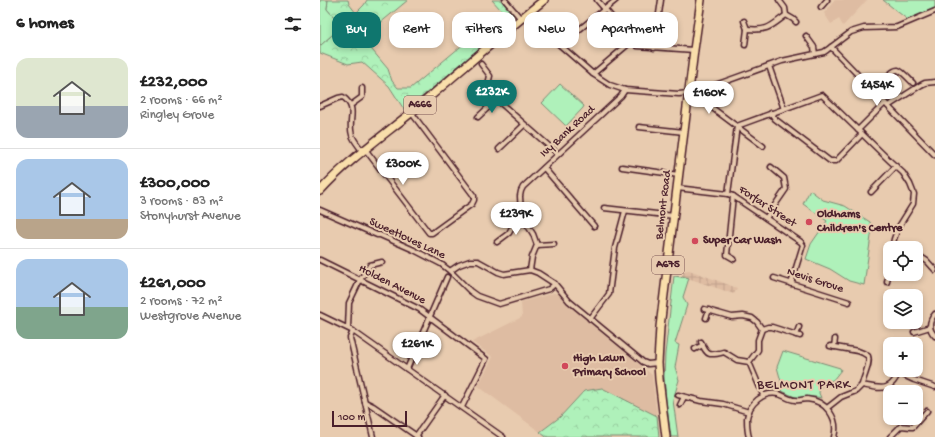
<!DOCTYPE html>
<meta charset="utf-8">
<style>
body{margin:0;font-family:"Gochi Hand",sans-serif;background:#f2f2f2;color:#222;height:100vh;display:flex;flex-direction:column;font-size:15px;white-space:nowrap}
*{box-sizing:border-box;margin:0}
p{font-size:13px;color:#767676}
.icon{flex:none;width:22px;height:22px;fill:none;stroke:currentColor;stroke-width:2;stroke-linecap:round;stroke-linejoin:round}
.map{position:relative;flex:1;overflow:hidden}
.panel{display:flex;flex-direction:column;background:#fff;width:320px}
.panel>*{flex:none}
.banner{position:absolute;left:12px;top:12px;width:380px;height:36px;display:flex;gap:8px}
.fabs{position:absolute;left:563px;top:241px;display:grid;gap:8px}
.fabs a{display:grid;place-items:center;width:40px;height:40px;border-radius:8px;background:#fff;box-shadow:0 2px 6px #0003;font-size:20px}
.scale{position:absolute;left:12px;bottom:10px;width:75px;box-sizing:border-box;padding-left:4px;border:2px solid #4a1f2b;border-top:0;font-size:11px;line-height:14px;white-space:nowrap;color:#4a1f2b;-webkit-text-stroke:3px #e8cbaf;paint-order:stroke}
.price{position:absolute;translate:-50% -34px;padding:0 9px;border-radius:14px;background:#fff;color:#222;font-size:13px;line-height:26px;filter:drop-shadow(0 1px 2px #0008)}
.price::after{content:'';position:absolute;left:50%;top:24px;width:12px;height:9px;margin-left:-6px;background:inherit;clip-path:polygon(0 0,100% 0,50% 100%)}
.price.active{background:#0f766e;color:#fff}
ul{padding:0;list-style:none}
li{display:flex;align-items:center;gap:12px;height:100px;padding:0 16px}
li+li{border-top:1px solid #e0e0e0}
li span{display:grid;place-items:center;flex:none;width:112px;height:80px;border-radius:12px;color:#555}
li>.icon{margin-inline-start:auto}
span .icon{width:48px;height:48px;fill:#fffc;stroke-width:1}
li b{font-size:17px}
h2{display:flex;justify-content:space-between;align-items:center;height:48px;padding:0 16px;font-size:17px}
.pill{padding:0 14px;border-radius:12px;background:#fff;box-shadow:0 2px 6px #0003;font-size:14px;line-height:36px}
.pill.active{background:#0f766e;color:#fff}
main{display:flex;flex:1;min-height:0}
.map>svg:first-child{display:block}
.built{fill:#debca2}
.industrial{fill:url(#industrial-grid)}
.green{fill:#aff1ba;stroke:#7c8872}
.forest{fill:url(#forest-crowns);stroke:#7c8872}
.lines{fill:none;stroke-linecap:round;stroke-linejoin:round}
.minor-casing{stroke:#4a1f2b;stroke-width:7}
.primary-casing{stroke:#4a1f2b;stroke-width:10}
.trunk-casing{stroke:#4a1f2b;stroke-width:10}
.minor{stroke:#e8cbaf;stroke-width:4}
.primary{stroke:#f9deab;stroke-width:7}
.trunk{stroke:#f9deab;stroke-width:7}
.poi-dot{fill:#d1495b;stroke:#e8cbaf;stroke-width:1.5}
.labels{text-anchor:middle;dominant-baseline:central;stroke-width:4;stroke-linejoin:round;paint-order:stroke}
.shield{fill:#e8cbaf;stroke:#795353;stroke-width:1}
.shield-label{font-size:11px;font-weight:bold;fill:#4a1f2b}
.street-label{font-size:12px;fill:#4a1f2b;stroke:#e8cbaf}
.poi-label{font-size:12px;font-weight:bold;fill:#4a1f2b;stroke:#e8cbaf;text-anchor:start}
.neighbourhood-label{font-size:13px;letter-spacing:1px;fill:#4a1f2b;stroke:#e8cbaf}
</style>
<main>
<section class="panel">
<h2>6 homes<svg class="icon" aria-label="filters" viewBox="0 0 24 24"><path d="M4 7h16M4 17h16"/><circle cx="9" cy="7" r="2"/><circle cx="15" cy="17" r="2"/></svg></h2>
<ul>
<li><span style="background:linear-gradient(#dfe7d0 60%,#9aa5b1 0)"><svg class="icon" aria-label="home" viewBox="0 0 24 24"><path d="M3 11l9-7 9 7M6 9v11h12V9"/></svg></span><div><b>£232,000</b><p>2 rooms · 66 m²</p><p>Ringley Grove</p></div></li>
<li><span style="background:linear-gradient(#a9c7e8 75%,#b9a48a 0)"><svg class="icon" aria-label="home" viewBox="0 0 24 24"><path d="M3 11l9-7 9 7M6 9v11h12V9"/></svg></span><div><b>£300,000</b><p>3 rooms · 83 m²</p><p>Stonyhurst Avenue</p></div></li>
<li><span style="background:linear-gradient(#a9c7e8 60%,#7fa58c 0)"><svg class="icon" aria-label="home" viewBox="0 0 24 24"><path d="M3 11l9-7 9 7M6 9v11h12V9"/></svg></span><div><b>£261,000</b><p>2 rooms · 72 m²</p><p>Westgrove Avenue</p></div></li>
</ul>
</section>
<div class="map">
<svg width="615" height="437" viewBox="0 0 615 437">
<defs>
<pattern id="industrial-grid" width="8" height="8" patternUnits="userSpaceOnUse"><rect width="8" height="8" fill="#debca2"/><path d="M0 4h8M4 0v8" fill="none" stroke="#c0a18c"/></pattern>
<pattern id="forest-crowns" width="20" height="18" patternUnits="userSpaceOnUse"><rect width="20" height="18" fill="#aff1ba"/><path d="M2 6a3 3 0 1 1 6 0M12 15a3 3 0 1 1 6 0" fill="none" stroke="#98cea0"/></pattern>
</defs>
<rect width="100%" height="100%" fill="#e8cbaf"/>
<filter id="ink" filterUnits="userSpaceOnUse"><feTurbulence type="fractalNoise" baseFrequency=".025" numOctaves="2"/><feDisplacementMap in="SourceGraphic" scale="8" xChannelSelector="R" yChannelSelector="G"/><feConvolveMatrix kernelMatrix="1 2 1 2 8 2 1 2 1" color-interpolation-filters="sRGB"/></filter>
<g filter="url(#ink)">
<g class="built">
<path d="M515 0H547L523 26 519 19 511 24 504 13Z"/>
<path d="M234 293 239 294 247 304 332 375 337 416 282 388 264 391 240 417 220 432 158 386 173 357 152 342 202 317 201 302Z"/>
</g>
<path class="industrial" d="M369 270 417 288 414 294 362 276 363 271Z"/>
<g class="green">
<path d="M0 0H8L7 9 22 26 0 46Z"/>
<path d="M563 0H615V8L588 20Z"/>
<path d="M240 84 264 106 263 108 246 126 222 103Z"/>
<path d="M490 190 503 200 525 206 550 222 552 229 544 285 529 281 510 269 486 259 491 244 507 221 483 204Z"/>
<path d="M354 276 361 277 362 276 369 278 363 297 367 305 355 343 359 345 355 367 359 380 353 400 358 437H351L346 401 344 376 345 354Z"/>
<path d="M463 351 520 368 521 370 513 380 505 382 500 388 499 393 501 398C493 395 483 399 475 397 468 394 461 390 454 388L462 385 457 367Z"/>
</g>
<g class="forest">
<path d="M8 0H28L29 4 36 13 44 5 47 0H88L42 38 68 69 72 81 78 88H91L152 37 156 36 162 38 165 44 85 111 69 86 42 62 28 64 0 53V46L22 26 7 9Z"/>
<path d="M172 0H181L193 15V20L176 34 173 35 169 33 174 29 181 10Z"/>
<path d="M282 388 337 416 339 437H226L220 432 240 417 264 391Z"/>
</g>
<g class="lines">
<defs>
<g id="minor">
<path d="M185 0 201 19"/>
<path d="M277 0 317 46 374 50"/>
<path d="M459 0 465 8 466 15 473 19 476 22"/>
<path d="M501 7 507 0"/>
<path d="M207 14 225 32 273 74 290 85 305 90 359 94 376 92 462 61 504 52 507 50 531 32 544 28 577 27 615 11"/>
<path d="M424 21 427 29 425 45"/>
<path d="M427 29C448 31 450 27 466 15"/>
<path d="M486 36 494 47 495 54"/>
<path d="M240 45 296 0"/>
<path d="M511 47 615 155"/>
<path d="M334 48 341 0"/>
<path d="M161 64 170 76 167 88 168 92 238 154"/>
<path d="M449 66 464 109"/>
<path d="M273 74 312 41"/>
<path d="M376 92 379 98 443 146"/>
<path d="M554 92C559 87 571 69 578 70 582 71 590 80 593 83"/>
<path d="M31 105 42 97V88"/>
<path d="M0 106 18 98 23 97C39 109 27 120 32 135 34 141 39 146 42 151"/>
<path d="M568 106 601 85 605 83 615 82"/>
<path d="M451 113 455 119 510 161H516L542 134"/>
<path d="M158 117 176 100"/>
<path d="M417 126 502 95 570 161 583 173 590 184 594 194 593 204 578 228 574 239 572 248"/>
<path d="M319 127 364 132"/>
<path d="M538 130 565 103"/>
<path d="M45 149 109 233H112L152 204 154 200V196L91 112"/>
<path d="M179 149 204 125"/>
<path d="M302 167 359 175"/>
<path d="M224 168 274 226"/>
<path d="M357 188 408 194 413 196 481 242 483 245 482 248 471 284"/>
<path d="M551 192 576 166"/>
<path d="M408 194 417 126"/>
<path d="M413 196 407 255 414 259"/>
<path d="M284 208 354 216"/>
<path d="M0 210 57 235H60L94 250 121 264 130 271 150 291 157 296 179 304 229 289 235 284"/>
<path d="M446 218 466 189 464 178 451 167"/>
<path d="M177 242 189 233 196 220 201 215"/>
<path d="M217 245 234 244"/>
<path d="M596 254 607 261 615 270"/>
<path d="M0 260 99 309 166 359 142 407"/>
<path d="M210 270 212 257 217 245 213 234 201 215 200 196 201 191 203 187 301 96 305 90"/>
<path d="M130 271 139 265 150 261H158L178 272 184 274 210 270 218 273 235 284 249 301 323 362 328 364 338 363"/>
<path d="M454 278 529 302"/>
<path d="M567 282 570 264"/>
<path d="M384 309 412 317 423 316 432 318 437 322 442 329"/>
<path d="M615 314C609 321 608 329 615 336"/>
<path d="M0 315 33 331 183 437"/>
<path d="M386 318 389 310"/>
<path d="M270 319 289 294 295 248 305 211"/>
<path d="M28 328 29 303 40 280 50 265 62 262"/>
<path d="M33 331 30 338 53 437"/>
<path d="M594 332 610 327"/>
<path d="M476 335 479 327"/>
<path d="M381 342C387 356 389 356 404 352L417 360 429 362"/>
<path d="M514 347 515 339"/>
<path d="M375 349 383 345"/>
<path d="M87 369 127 277"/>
<path d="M579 373 594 380 615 387"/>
<path d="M542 385C563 389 571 392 580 370"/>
<path d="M358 395 381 401 403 404 429 412"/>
<path d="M443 395 429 362 438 350V340L442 329 448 327H452L480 336"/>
<path d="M45 402 53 406 98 437"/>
<path d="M360 405 364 397"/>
<path d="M507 408 521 397 536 391 542 385C543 377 551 364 548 356L543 353 538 351 510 346"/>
<path d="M96 436 125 395"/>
<path d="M429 437C427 431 427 424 427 418 429 404 443 391 458 394 464 395 469 400 475 400 479 401 483 399 487 399 507 401 519 419 514 437"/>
<path d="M570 437 581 426 591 427H593L607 411"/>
</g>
<path id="primary" d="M346 437 339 379 338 363 340 327 374 50 381 0"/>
<path id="trunk" d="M0 191C27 161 60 138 92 112 136 75 179 36 224 0"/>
</defs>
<use href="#minor" class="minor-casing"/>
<use href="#primary" class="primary-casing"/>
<use href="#trunk" class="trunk-casing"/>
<use href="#minor" class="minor"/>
<use href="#primary" class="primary"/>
<use href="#trunk" class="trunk"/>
</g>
</g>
<g class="poi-dot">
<circle cx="489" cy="222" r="4"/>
<circle cx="375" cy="241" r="4"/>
<circle cx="245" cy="366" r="4"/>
</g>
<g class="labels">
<g class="shield">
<rect x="84" y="96" width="32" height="18" rx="3"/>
<rect x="332" y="256" width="32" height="18" rx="3"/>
</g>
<g class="shield-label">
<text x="100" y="105">A666</text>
<text x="348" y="265">A675</text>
</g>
<g class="street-label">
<text transform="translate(248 132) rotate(-43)">Ivy Bank Road</text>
<text transform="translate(344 205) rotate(-83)">Belmont Road</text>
<text transform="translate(447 207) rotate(33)">Forfar Street</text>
<text transform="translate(87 239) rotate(25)">Sweetloves Lane</text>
<text transform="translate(495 281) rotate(18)">Nevis Grove</text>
<text transform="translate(72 285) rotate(27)">Holden Avenue</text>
</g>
<g class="poi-label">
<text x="497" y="215">Oldhams<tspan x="497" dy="14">Children's Centre</tspan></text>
<text x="383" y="241">Super Car Wash</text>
<text x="253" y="359">High Lawn<tspan x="253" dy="14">Primary School</tspan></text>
</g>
<g class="neighbourhood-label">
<text x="484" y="385">BELMONT PARK</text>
</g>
</g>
</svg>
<div class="fabs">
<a><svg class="icon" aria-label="locate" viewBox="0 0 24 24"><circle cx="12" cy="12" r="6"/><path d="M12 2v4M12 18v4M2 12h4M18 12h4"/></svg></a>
<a><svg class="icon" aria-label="layers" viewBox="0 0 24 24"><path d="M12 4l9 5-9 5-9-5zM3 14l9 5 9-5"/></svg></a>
<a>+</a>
<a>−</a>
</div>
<div class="scale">100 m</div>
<b class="price" style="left:557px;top:107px">£454K</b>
<b class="price active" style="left:172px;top:114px">£232K</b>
<b class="price" style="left:389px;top:115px">£160K</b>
<b class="price" style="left:83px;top:186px">£300K</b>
<b class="price" style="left:196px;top:236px">£239K</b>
<b class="price" style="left:97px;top:366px">£261K</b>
<div class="banner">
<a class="pill active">Buy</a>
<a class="pill">Rent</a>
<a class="pill">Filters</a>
<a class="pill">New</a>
<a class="pill">Apartment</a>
</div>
</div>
</main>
